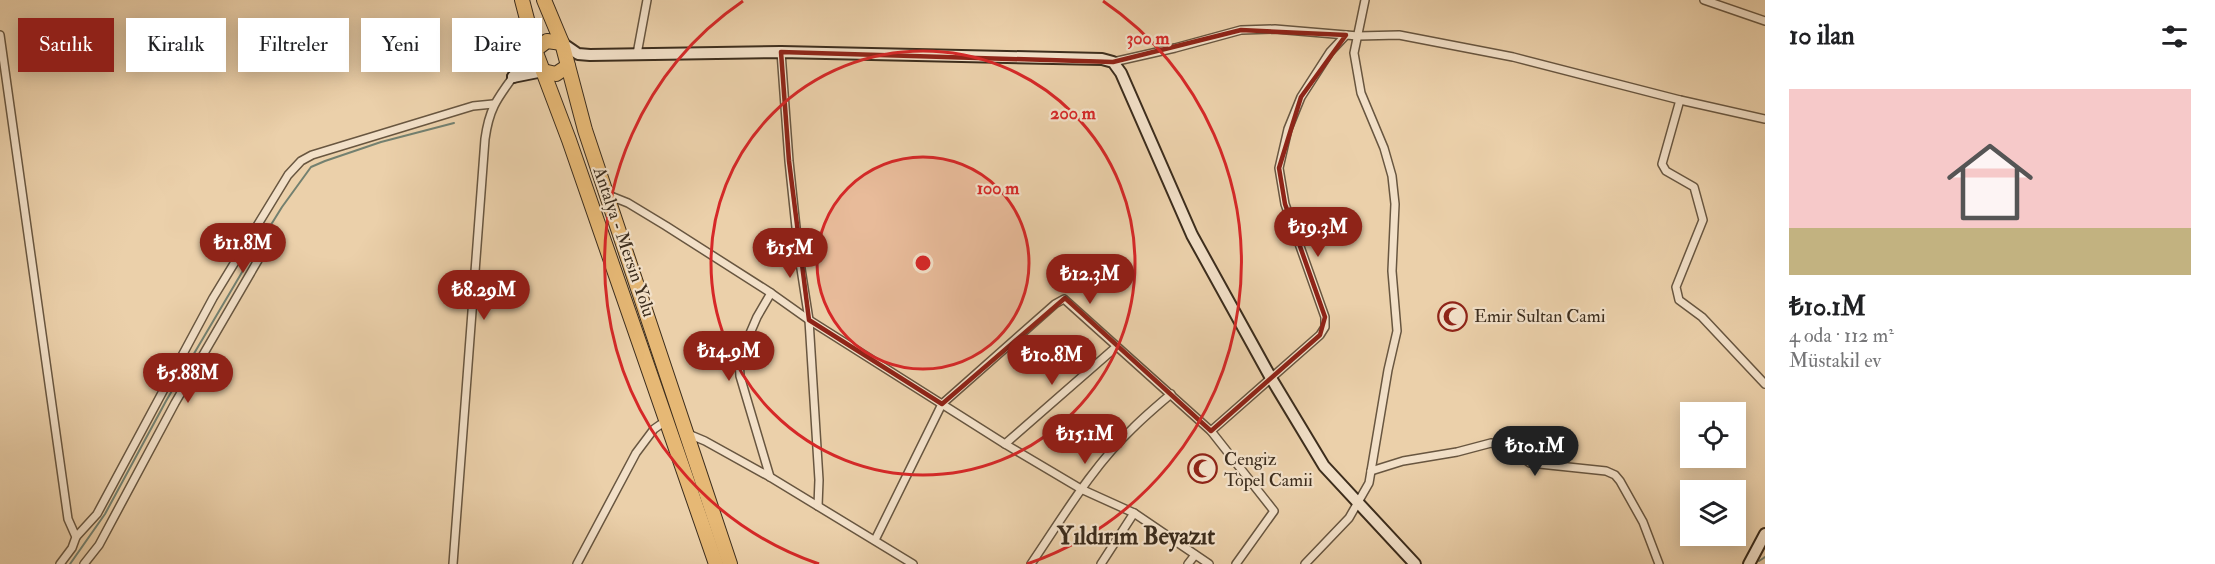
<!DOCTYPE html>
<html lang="tr">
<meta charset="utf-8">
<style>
body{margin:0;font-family:"IM FELL Double Pica",serif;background:#f6f6f6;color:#202124;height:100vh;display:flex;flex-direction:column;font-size:22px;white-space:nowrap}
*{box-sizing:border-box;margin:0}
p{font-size:20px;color:#757577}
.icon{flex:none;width:33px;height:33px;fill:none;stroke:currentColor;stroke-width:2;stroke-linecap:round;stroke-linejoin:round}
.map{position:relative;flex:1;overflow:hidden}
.drawer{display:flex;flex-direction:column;background:#fff;width:450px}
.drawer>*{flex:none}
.banner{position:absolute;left:18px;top:18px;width:570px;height:54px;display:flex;gap:12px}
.fabs{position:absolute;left:1680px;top:402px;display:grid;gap:12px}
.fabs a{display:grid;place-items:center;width:66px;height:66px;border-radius:0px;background:#fff;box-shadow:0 3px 15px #0003;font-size:30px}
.price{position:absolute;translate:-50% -51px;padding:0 14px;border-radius:21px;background:#8f2418;color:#fff;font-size:20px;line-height:39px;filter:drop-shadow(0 2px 3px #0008)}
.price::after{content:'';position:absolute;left:50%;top:36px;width:18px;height:14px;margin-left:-9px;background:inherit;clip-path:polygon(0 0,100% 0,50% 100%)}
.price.active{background:#222;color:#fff}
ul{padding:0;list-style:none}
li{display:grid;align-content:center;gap:12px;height:318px;padding:0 24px}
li+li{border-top:2px solid #e0e0e0}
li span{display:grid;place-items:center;height:186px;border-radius:0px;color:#555}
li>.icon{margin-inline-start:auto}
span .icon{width:108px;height:108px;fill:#fffc;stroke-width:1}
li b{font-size:26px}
h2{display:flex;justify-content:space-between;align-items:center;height:72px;padding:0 24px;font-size:26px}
.chip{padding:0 21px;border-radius:0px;background:#fff;box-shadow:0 3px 15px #0003;font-size:21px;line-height:54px}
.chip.active{background:#8f2418;color:#fff}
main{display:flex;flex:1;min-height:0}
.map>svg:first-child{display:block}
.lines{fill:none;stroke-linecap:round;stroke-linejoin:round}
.stream{stroke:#738070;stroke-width:2}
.street-casing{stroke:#685640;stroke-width:10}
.secondary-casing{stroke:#3c2d1d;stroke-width:14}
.highway-casing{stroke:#3c2d1d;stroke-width:16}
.street{stroke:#f2e0c8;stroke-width:7}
.secondary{stroke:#f2e0c8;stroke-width:10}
.highway{stroke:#e6b875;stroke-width:14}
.marked{fill:none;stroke:#8f2418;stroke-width:4.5;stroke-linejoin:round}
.ring{fill:none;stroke:#d62828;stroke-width:3}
.labels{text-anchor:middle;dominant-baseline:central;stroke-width:4.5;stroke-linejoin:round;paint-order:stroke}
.street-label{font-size:18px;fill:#3c2d1d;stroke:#f2e0c8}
.poi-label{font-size:18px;fill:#3c2d1d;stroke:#f2e0c8;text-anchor:start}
.district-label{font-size:24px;font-weight:bold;fill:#3c2d1d;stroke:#f2e0c8}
.centre{fill:#d62828;stroke:#f2e0c8;stroke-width:3}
.ring-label{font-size:18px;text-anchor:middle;font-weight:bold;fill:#d62828;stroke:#f2e0c8;stroke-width:4.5;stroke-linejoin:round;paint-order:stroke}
</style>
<main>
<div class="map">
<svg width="1765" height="564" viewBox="0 0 1765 564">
<rect width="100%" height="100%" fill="#ebd0aa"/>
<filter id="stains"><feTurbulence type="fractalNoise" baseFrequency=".00333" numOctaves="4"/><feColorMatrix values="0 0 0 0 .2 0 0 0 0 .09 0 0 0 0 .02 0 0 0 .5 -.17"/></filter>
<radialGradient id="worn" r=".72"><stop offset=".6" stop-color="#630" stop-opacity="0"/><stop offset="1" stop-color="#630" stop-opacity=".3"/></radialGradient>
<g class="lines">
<g class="stream">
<path d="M1759 561 1765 557"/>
<path d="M70 564 105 514 166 401 251 257 282 207 311 167 325 161 381 142 454 123"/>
</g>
<defs>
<g id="street">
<path d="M1704 0 1765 21"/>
<path d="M0 35 68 519 76 537 72 548 60 564"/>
<path d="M781 52 789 161 799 256 809 320 819 480 818 506"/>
<path d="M637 54 647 0"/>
<path d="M1113 62 1175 48 1241 30 1275 29 1358 36 1399 35 1513 57 1680 100 1765 119"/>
<path d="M1680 100 1662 164 1666 171 1694 187 1703 220 1676 287 1679 300 1702 317 1765 384"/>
<path d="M608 195 628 203 666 226 771 293 809 320 1005 444 1081 489 1134 513 1209 564"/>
<path d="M1211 431 1320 335 1325 327V317L1285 204 1279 168 1288 129 1301 97 1330 52 1346 35"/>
<path d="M686 433 705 441 770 477 913 564"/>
<path d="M1005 444 1116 347"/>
<path d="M1371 471 1403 461 1457 452 1491 443 1501 444 1530 463 1606 471 1615 475 1620 481 1643 522 1659 564"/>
<path d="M770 477 740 376 739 359 757 317 771 293"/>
<path d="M76 537 97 514 213 298 288 175 301 161 312 155 473 106 493 104"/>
<path d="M875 540 942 404 1055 304 1064 299 1211 431 1274 511 1236 564"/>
<path d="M84 564 99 545 175 403 275 231"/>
<path d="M453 564 485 139C489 110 496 100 513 77"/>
<path d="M577 564 636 453 654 429 667 420"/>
<path d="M1031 564C1063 517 1092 467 1133 428 1145 416 1158 405 1171 394"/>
<path d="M1101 564 1134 513"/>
<path d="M1188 564 1195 555"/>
<path d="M1305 564 1349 518 1369 483 1388 370 1397 331 1392 271 1395 204 1392 176 1384 148 1361 93 1354 53 1365 0"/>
</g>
<g id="secondary">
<path d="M562 43 578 54 590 55 781 52 1102 59 1113 62 1121 73 1192 235 1271 378 1324 466 1415 564"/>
<path d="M513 77 535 50"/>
<path d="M513 77 543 71"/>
<path d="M1749 564 1765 534"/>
</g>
<g id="highway">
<path d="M522 0 535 50 569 140 716 564"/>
<path d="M544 0 562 43 585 130 730 564"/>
<path d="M535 50 547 41 562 43"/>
<path d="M543 71 556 74 568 66"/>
</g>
</defs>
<use href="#street" class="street-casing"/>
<use href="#secondary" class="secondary-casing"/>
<use href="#highway" class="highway-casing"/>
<use href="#street" class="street"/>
<use href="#secondary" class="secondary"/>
<use href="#highway" class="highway"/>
</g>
<path class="marked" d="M1241 30 1346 35 1301 97 1279 168 1285 204 1325 317 1320 335 1211 431 1065 298 942 404 809 320 789 161 781 52 1113 62Z"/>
<circle cx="923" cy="263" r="106" fill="#d62828" fill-opacity=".12"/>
<g class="ring">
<circle cx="923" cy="263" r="106"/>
<circle cx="923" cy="263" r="212"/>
<path d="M819 564A318 318 0 0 1 743 1M1103 1A318 318 0 0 1 1027 564"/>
</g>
<defs>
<symbol id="mosque-ring" viewBox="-11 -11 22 22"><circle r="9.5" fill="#f2e0c8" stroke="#8f2418" stroke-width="1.5"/><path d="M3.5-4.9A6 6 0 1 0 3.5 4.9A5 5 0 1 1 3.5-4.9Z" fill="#8f2418"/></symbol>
</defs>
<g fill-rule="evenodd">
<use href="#mosque-ring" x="1436" y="300" width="33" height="33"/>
<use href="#mosque-ring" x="1186" y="452" width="33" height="33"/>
</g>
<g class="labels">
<g class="street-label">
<text transform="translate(624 242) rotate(71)">Antalya - Mersin Yolu</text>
</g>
<g class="poi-label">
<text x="1474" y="316">Emir Sultan Cami</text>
<text x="1224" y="459">Cengiz<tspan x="1224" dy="21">Topel Camii</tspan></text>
</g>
<g class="district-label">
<text x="1136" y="536">Yıldırım Beyazıt</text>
</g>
</g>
<circle cx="923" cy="263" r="9" class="centre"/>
<g class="ring-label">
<text x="1148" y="44">300 m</text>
<text x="1073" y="119">200 m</text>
<text x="998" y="194">100 m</text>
</g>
<rect width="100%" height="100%" filter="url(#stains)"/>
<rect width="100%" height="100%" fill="url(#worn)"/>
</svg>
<div class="fabs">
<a><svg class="icon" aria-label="locate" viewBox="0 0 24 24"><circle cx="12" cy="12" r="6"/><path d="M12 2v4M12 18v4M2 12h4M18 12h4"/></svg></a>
<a><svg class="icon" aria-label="layers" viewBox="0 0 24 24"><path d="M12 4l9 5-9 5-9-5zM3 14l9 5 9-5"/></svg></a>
</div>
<b class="price" style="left:1318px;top:258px">₺19.3M</b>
<b class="price" style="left:243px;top:274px">₺11.8M</b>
<b class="price" style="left:790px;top:279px">₺15M</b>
<b class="price" style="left:1090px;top:305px">₺12.3M</b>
<b class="price" style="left:484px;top:321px">₺8.29M</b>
<b class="price" style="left:729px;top:382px">₺14.9M</b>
<b class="price" style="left:1052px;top:386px">₺10.8M</b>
<b class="price" style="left:188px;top:404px">₺5.88M</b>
<b class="price" style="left:1085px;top:465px">₺15.1M</b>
<b class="price active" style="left:1535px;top:477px">₺10.1M</b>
<div class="banner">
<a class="chip active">Satılık</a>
<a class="chip">Kiralık</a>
<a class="chip">Filtreler</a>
<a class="chip">Yeni</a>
<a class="chip">Daire</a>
</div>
</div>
<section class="drawer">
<h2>10 ilan<svg class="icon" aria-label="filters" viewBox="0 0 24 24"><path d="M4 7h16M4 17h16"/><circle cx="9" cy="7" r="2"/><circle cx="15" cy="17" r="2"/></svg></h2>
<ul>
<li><span style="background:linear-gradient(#f6c9c9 75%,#c2b280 0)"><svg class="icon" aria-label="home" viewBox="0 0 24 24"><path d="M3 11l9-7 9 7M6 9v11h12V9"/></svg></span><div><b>₺10.1M</b><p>4 oda · 112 m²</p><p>Müstakil ev</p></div></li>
</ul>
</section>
</main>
